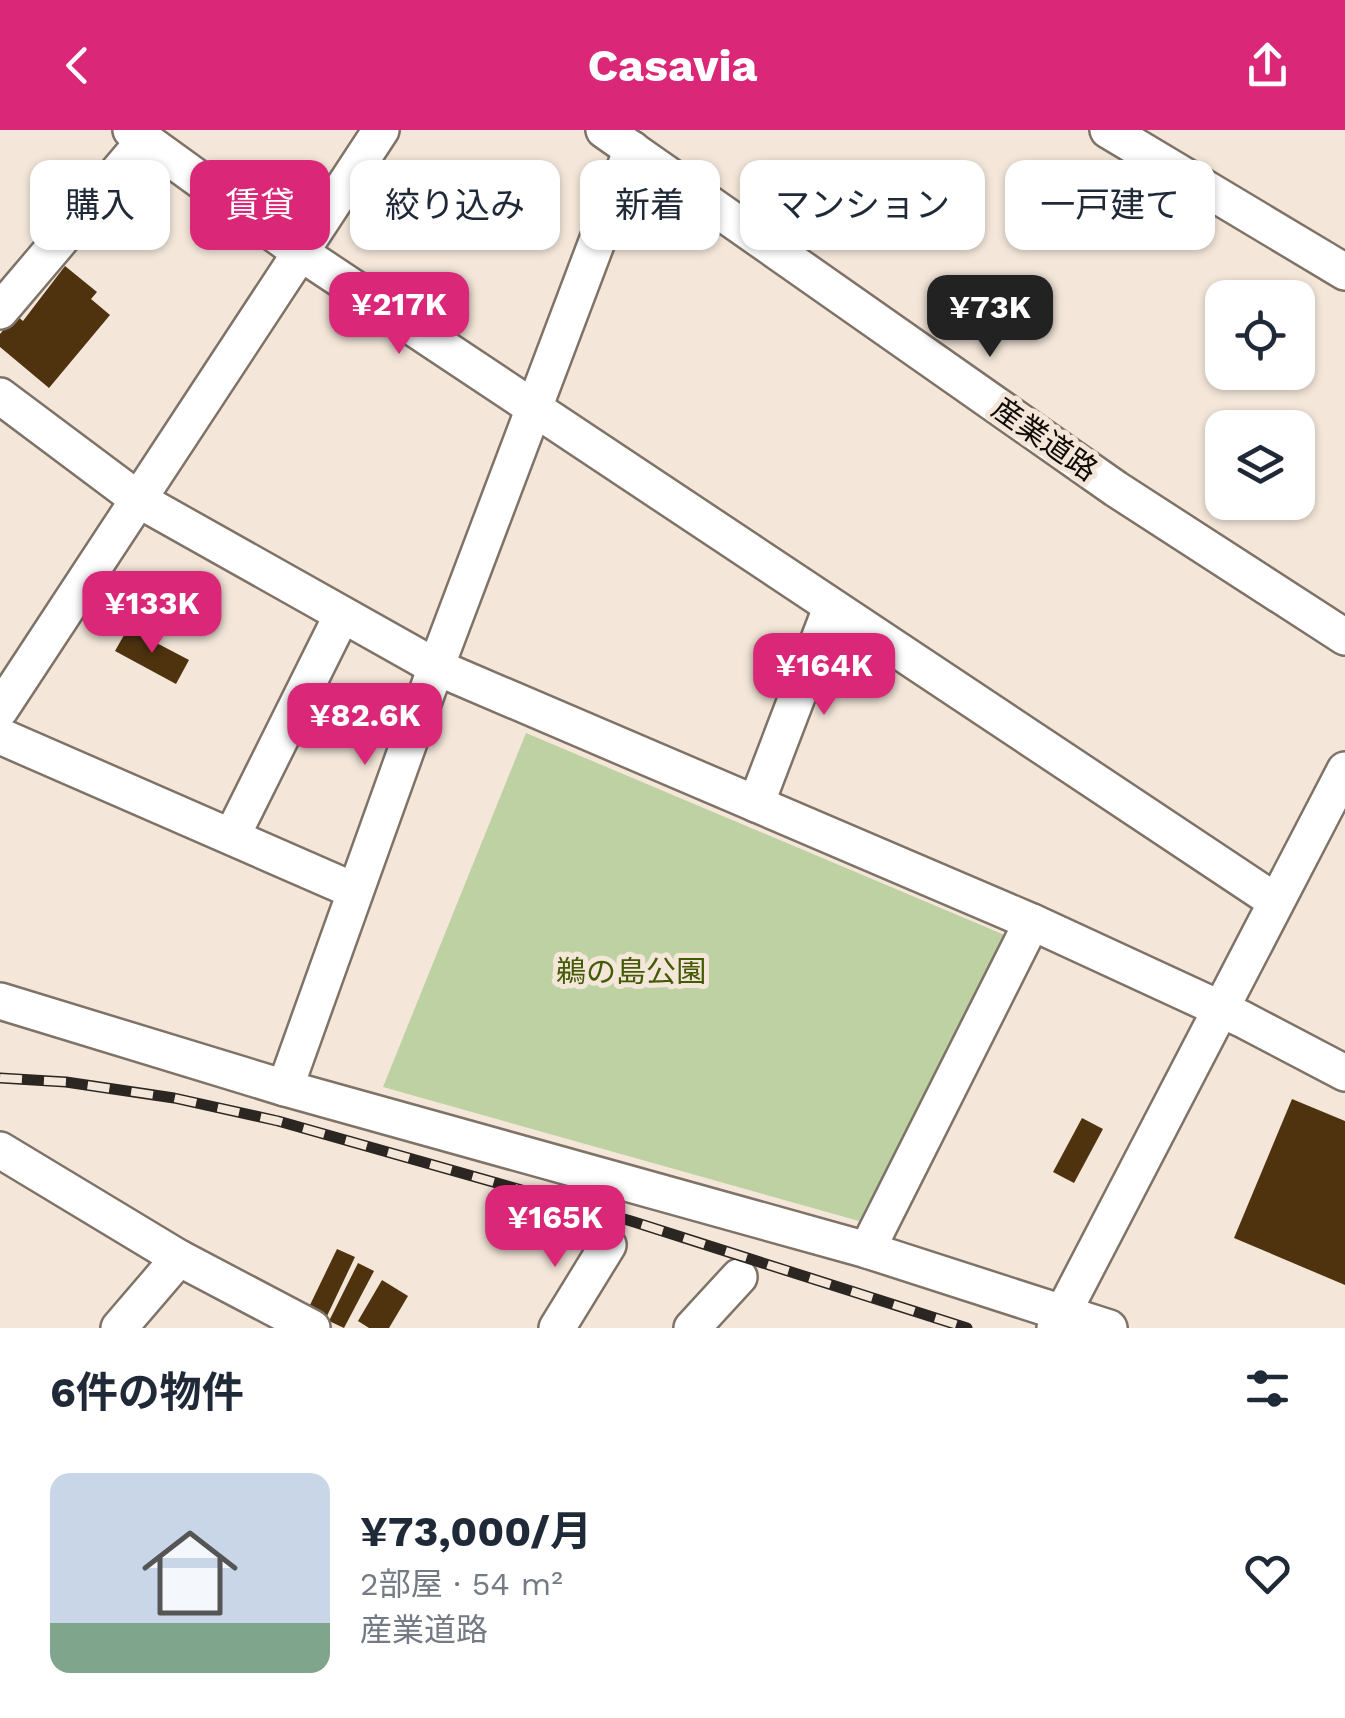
<!DOCTYPE html>
<html lang="ja">
<meta charset="utf-8">
<style>
body{margin:0;font-family:"Work Sans","Noto Sans JP",sans-serif;background:#f2f2f3;color:#1f2937;height:100vh;display:flex;flex-direction:column;font-size:38px;white-space:nowrap}
*{box-sizing:border-box;margin:0}
p{font-size:32px;color:#747a83}
.icon{flex:none;width:55px;height:55px;fill:none;stroke:currentColor;stroke-width:2;stroke-linecap:round;stroke-linejoin:round}
.map{position:relative;height:1198px;overflow:hidden}
.side{display:flex;flex-direction:column;background:#fff;flex:1}
.side>*{flex:none}
.guide{position:absolute;left:30px;top:30px;width:1285px;height:90px;display:flex;gap:20px}
.controls{position:absolute;left:1205px;top:150px;display:grid;gap:20px}
.controls a{display:grid;place-items:center;width:110px;height:110px;border-radius:20px;background:#fff;box-shadow:0 2px 8px #0004;font-size:50px}
.price{position:absolute;translate:-50% -85px;padding:0 22px;border-radius:20px;background:#db2777;color:#fff;font-size:32px;line-height:65px;filter:drop-shadow(0 2px 5px #0008)}
.price::after{content:'';position:absolute;left:50%;top:60px;width:30px;height:22px;margin-left:-15px;background:inherit;clip-path:polygon(0 0,100% 0,50% 100%)}
.price.active{background:#222;color:#fff}
ul{padding:0;list-style:none}
li{display:flex;align-items:center;gap:30px;height:250px;padding:0 50px}
li+li{border-top:2px solid #e0e1e3}
li span{display:grid;place-items:center;flex:none;width:280px;height:200px;border-radius:20px;color:#555}
li>.icon{margin-inline-start:auto}
span .icon{width:120px;height:120px;fill:#fffc;stroke-width:1}
li b{font-size:42px}
h2{display:flex;justify-content:space-between;align-items:center;height:120px;padding:0 50px;font-size:42px}
.tag{padding:0 35px;border-radius:20px;background:#fff;box-shadow:0 2px 8px #0004;font-size:35px;line-height:90px}
.tag.active{background:#db2777;color:#fff}
header{display:flex;justify-content:space-between;align-items:center;height:130px;padding:0 50px;background:#db2777;color:#fff;font-size:45px;font-weight:700}
.map>svg:first-child{display:block}
.green{fill:#bdd1a2}
.building{fill:#4f330f}
.lines{fill:none;stroke-linecap:round;stroke-linejoin:round}
.minor-casing{stroke:#7f7368;stroke-width:40}
.minor{stroke:#fff;stroke-width:35}
.rail-casing{stroke:#2b2621;stroke-width:11}
.rail{stroke:#f4e7da;stroke-width:8;stroke-dasharray:22;stroke-linecap:butt}
.labels{text-anchor:middle;dominant-baseline:central;stroke-width:10;stroke-linejoin:round;paint-order:stroke}
.street-label{font-size:30px;fill:#0f0b07;stroke:#f4e7da}
.park-label{font-size:30px;fill:#425b04;stroke:#f4e7da}
</style>
<header><svg class="icon" aria-label="back" viewBox="0 0 24 24"><path d="M15 5l-7 7 7 7"/></svg>Casavia<svg class="icon" aria-label="share" viewBox="0 0 24 24"><path d="M12 15V3M7 8l5-5 5 5M5 13v7h14v-7"/></svg></header>
<div class="map">
<svg width="1345" height="1198" viewBox="0 0 1345 1198">
<rect width="100%" height="100%" fill="#f4e7da"/>
<path class="green" d="M526 603 1007 806 859 1091 383 957Z"/>
<g class="building">
<path d="M65 136 97 162 91 169 110 185 49 258 0 217V204L16 185 23 191Z"/>
<path d="M128 498 189 530 176 554 115 521Z"/>
<path d="M1292 969 1345 991V1155L1234 1108Z"/>
<path d="M1082 988 1103 999 1074 1053 1053 1042Z"/>
<path d="M337 1119 355 1127 327 1186 309 1177Z"/>
<path d="M358 1133 374 1141 344 1198 329 1191Z"/>
<path d="M382 1150 408 1166 389 1198H369L358 1191Z"/>
</g>
<g class="lines">
<defs>
<g id="minor">
<path d="M131 0 301 123 1275 771"/>
<path d="M604 0 1116 359 1345 507"/>
<path d="M1108 0 1345 142"/>
<path d="M0 181 145 10"/>
<path d="M0 266 139 370 436 537 1032 792 1242 889 1345 943"/>
<path d="M0 580 381 0"/>
<path d="M0 606 355 761"/>
<path d="M756 674 831 478"/>
<path d="M232 706 341 487"/>
<path d="M0 871 285 958 867 1120 1109 1198"/>
<path d="M285 958 436 537 632 19"/>
<path d="M0 1020 179 1128 312 1198"/>
<path d="M867 1120 1032 792"/>
<path d="M119 1198 179 1128"/>
<path d="M557 1198 608 1115"/>
<path d="M692 1198 739 1147"/>
<path d="M1055 1198 1345 640"/>
</g>
</defs>
<use href="#minor" class="minor-casing"/>
<use href="#minor" class="minor"/>
<defs>
<path id="rail" d="M0 948 66 952 174 968 278 991 631 1091 967 1198"/>
</defs>
<use href="#rail" class="rail-casing"/>
<use href="#rail" class="rail"/>
</g>
<g class="labels">
<g class="street-label">
<text transform="translate(1045 309) rotate(35)">産業道路</text>
</g>
<g class="park-label">
<text x="631" y="841">鵜の島公園</text>
</g>
</g>
</svg>
<div class="controls">
<a><svg class="icon" aria-label="locate" viewBox="0 0 24 24"><circle cx="12" cy="12" r="6"/><path d="M12 2v4M12 18v4M2 12h4M18 12h4"/></svg></a>
<a><svg class="icon" aria-label="layers" viewBox="0 0 24 24"><path d="M12 4l9 5-9 5-9-5zM3 14l9 5 9-5"/></svg></a>
</div>
<b class="price" style="left:399px;top:227px">¥217K</b>
<b class="price active" style="left:990px;top:230px">¥73K</b>
<b class="price" style="left:152px;top:526px">¥133K</b>
<b class="price" style="left:824px;top:588px">¥164K</b>
<b class="price" style="left:365px;top:638px">¥82.6K</b>
<b class="price" style="left:555px;top:1140px">¥165K</b>
<div class="guide">
<a class="tag">購入</a>
<a class="tag active">賃貸</a>
<a class="tag">絞り込み</a>
<a class="tag">新着</a>
<a class="tag">マンション</a>
<a class="tag">一戸建て</a>
</div>
</div>
<section class="side">
<h2>6件の物件<svg class="icon" aria-label="filters" viewBox="0 0 24 24"><path d="M4 7h16M4 17h16"/><circle cx="9" cy="7" r="2"/><circle cx="15" cy="17" r="2"/></svg></h2>
<ul>
<li><span style="background:linear-gradient(#c9d6e8 75%,#7fa58c 0)"><svg class="icon" aria-label="home" viewBox="0 0 24 24"><path d="M3 11l9-7 9 7M6 9v11h12V9"/></svg></span><div><b>¥73,000/月</b><p>2部屋 · 54 m²</p><p>産業道路</p></div><svg class="icon" aria-label="heart" viewBox="0 0 24 24"><path d="M12 20l-8-8c-3-5 5-10 8-4 3-6 11-1 8 4z"/></svg></li>
</ul>
</section>
